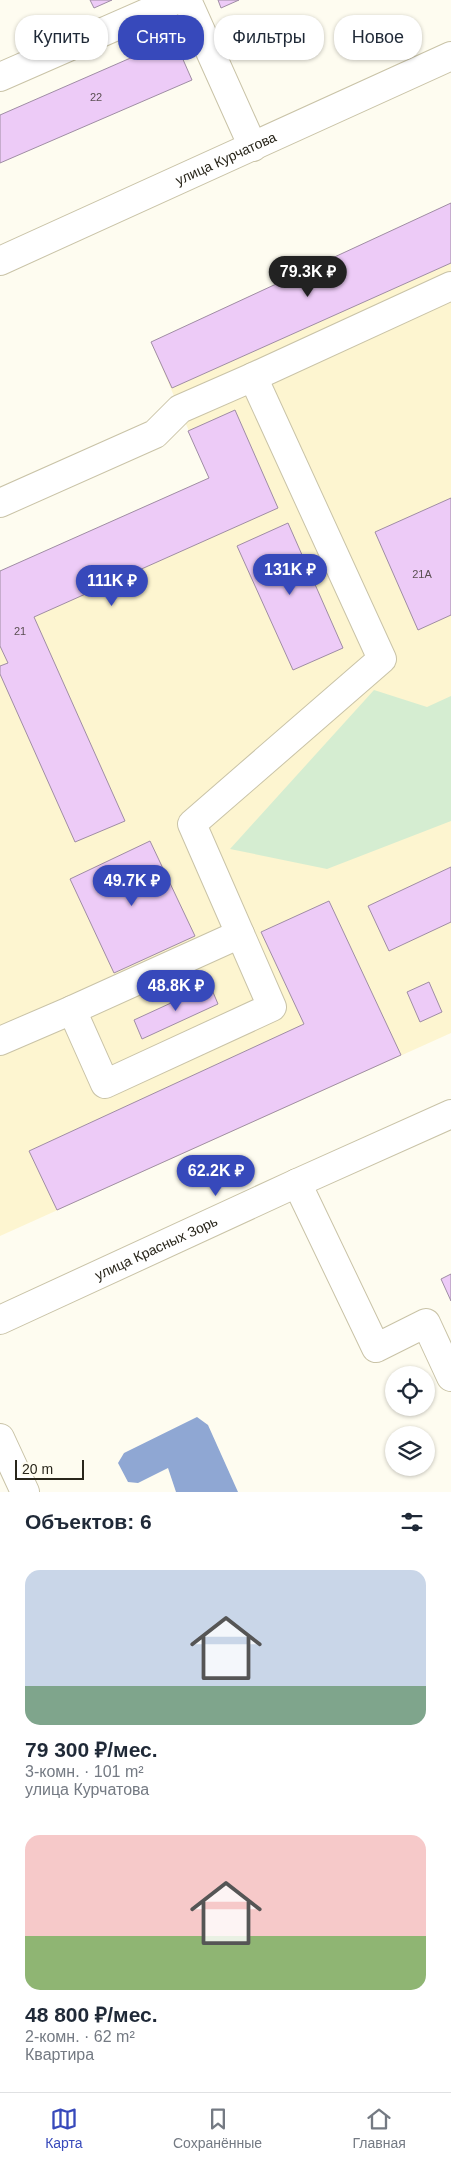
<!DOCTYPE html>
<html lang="ru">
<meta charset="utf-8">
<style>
body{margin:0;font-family:Helvetica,sans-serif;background:#f2f2f3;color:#1f2937;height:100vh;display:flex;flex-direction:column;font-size:19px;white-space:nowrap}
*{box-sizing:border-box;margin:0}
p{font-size:16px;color:#747a83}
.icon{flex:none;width:28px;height:28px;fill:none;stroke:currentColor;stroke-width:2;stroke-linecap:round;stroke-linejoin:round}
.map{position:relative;height:1492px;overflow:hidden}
.panel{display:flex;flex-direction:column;background:#fff;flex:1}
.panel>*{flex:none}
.guide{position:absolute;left:15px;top:15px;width:421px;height:45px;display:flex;gap:10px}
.fabs{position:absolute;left:385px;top:1366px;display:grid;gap:10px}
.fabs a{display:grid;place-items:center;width:50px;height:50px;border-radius:50%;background:#fff;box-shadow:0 1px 4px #0004;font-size:25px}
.scale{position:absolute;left:15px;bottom:12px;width:69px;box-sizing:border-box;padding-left:5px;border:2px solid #29261b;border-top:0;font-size:14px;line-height:18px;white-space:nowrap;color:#29261b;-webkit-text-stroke:4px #fefcf0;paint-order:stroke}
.price{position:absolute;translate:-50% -42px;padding:0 11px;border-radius:18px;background:#3749bb;color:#fff;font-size:16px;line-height:32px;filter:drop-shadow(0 1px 2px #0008)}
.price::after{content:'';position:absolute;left:50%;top:30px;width:15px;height:11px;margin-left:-8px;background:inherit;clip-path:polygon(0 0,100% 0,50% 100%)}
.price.on{background:#222;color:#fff}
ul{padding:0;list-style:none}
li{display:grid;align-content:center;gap:10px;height:265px;padding:0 25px}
li span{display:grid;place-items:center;height:155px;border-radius:15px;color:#555}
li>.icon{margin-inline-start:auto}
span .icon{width:90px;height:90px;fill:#fffc;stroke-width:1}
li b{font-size:21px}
h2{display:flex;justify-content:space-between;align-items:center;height:60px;padding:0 25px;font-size:21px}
.pill{padding:0 18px;border-radius:20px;background:#fff;box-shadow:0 1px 4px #0004;font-size:18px;line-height:45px}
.pill.on{background:#3749bb;color:#fff}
.menu{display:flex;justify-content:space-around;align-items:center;height:70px;border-top:1px solid #e0e1e3;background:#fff;font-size:14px;color:#747a83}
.menu a{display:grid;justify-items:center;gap:2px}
.menu .on{color:#3749bb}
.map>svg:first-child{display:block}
.built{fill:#fdf5d0}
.green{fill:#d5edd1}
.water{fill:#8fa7d3}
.building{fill:#edcbf7;stroke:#9f8da4}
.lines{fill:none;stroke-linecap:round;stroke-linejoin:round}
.minor-casing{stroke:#c9c3a7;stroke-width:30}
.major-casing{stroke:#c9c3a7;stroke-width:30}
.minor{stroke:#fff;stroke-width:28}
.major{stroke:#fff;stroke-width:28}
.labels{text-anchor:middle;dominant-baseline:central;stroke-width:5;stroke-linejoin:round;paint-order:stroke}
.number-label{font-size:11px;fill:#5a4f52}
.street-label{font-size:14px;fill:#29261b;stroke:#fefcf0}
</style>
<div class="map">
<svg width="451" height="1492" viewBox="0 0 451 1492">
<rect width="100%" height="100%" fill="#fefcf0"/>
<path class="built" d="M451 203V1033L0 1236V571L209 478 151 342Z"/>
<path class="green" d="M374 690 427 707 451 696V821L327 869 230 849Z"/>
<path class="water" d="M197 1417 208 1425 238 1492H176L168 1468 138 1483 128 1482 118 1463 124 1453Z"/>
<g class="building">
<path d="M90 0H112L94 8Z"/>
<path d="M218 0H239L221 8Z"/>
<path d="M174 39 192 80 0 163V115Z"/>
<path d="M451 203V263L172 388 151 342Z"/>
<path d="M235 410 278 508 34 617 125 821 75 842 0 674V666L8 663 0 646V571L209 478 188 431Z"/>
<path d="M451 498V615L418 630 375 532Z"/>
<path d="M288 523 343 648 293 670 237 546Z"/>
<path d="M150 841 195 936 114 973 70 879Z"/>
<path d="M451 867V922L389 951 368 906Z"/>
<path d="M329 901 401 1055 57 1210 29 1151 304 1024 261 932Z"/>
<path d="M429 982 442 1012 420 1022 407 992Z"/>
<path d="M210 985 218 1004 142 1039 134 1020Z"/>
<path d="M451 1274V1301L441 1279Z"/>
</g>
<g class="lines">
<defs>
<g id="minor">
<path d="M187 0 253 147"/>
<path d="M0 77 176 0"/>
<path d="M253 377 451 286"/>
<path d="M0 503 155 434 180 409 253 377 382 659 192 824 272 1007 105 1084 72 1010 0 1041"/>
<path d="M72 1010 240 934"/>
<path d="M297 1183 376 1348 426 1323 451 1377"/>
<path id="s1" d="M0 1320 297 1183 451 1114"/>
<path d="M0 1438 25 1492"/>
</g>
<g id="major">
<path id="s2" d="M0 261 451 56"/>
</g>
</defs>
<use href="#minor" class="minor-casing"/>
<use href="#major" class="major-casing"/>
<use href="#minor" class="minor"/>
<use href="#major" class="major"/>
</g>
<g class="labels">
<g class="number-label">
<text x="96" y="97">22</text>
<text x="422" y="574">21А</text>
<text x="20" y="631">21</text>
</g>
<g class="street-label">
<text stroke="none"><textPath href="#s2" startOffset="248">улица Курчатова</textPath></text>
<text stroke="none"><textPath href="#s1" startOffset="172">улица Красных Зорь</textPath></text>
</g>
</g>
</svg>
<div class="fabs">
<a><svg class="icon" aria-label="locate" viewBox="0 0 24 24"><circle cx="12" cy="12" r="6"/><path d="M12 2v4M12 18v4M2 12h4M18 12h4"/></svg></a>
<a><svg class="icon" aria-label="layers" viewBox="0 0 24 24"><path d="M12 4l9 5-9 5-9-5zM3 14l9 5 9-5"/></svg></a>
</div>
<div class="scale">20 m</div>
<b class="price on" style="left:308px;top:298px">79.3K ₽</b>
<b class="price" style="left:290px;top:596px">131K ₽</b>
<b class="price" style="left:112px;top:607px">111K ₽</b>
<b class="price" style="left:132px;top:907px">49.7K ₽</b>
<b class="price" style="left:176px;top:1012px">48.8K ₽</b>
<b class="price" style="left:216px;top:1197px">62.2K ₽</b>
<div class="guide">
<a class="pill">Купить</a>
<a class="pill on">Снять</a>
<a class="pill">Фильтры</a>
<a class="pill">Новое</a>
</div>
</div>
<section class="panel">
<h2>Объектов: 6<svg class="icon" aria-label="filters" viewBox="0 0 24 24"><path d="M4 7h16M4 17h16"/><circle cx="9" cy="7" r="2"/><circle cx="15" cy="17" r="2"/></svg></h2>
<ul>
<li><span style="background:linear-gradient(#c9d6e8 75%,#7fa58c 0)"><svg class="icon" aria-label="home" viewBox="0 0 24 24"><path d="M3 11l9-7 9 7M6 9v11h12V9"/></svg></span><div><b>79 300 ₽/мес.</b><p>3-комн. · 101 m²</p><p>улица Курчатова</p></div></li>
<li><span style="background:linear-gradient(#f6c9c9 65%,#8fb573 0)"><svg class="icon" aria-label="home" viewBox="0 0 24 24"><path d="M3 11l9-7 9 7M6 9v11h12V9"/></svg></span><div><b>48 800 ₽/мес.</b><p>2-комн. · 62 m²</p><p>Квартира</p></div></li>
</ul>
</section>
<nav class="menu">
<a class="on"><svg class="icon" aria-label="map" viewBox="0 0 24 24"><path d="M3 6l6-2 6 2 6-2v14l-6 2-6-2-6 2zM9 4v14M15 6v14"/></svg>Карта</a>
<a><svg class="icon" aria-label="saved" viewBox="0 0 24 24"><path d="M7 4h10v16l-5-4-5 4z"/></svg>Сохранённые</a>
<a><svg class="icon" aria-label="home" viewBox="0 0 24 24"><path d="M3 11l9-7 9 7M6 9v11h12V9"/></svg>Главная</a>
</nav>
